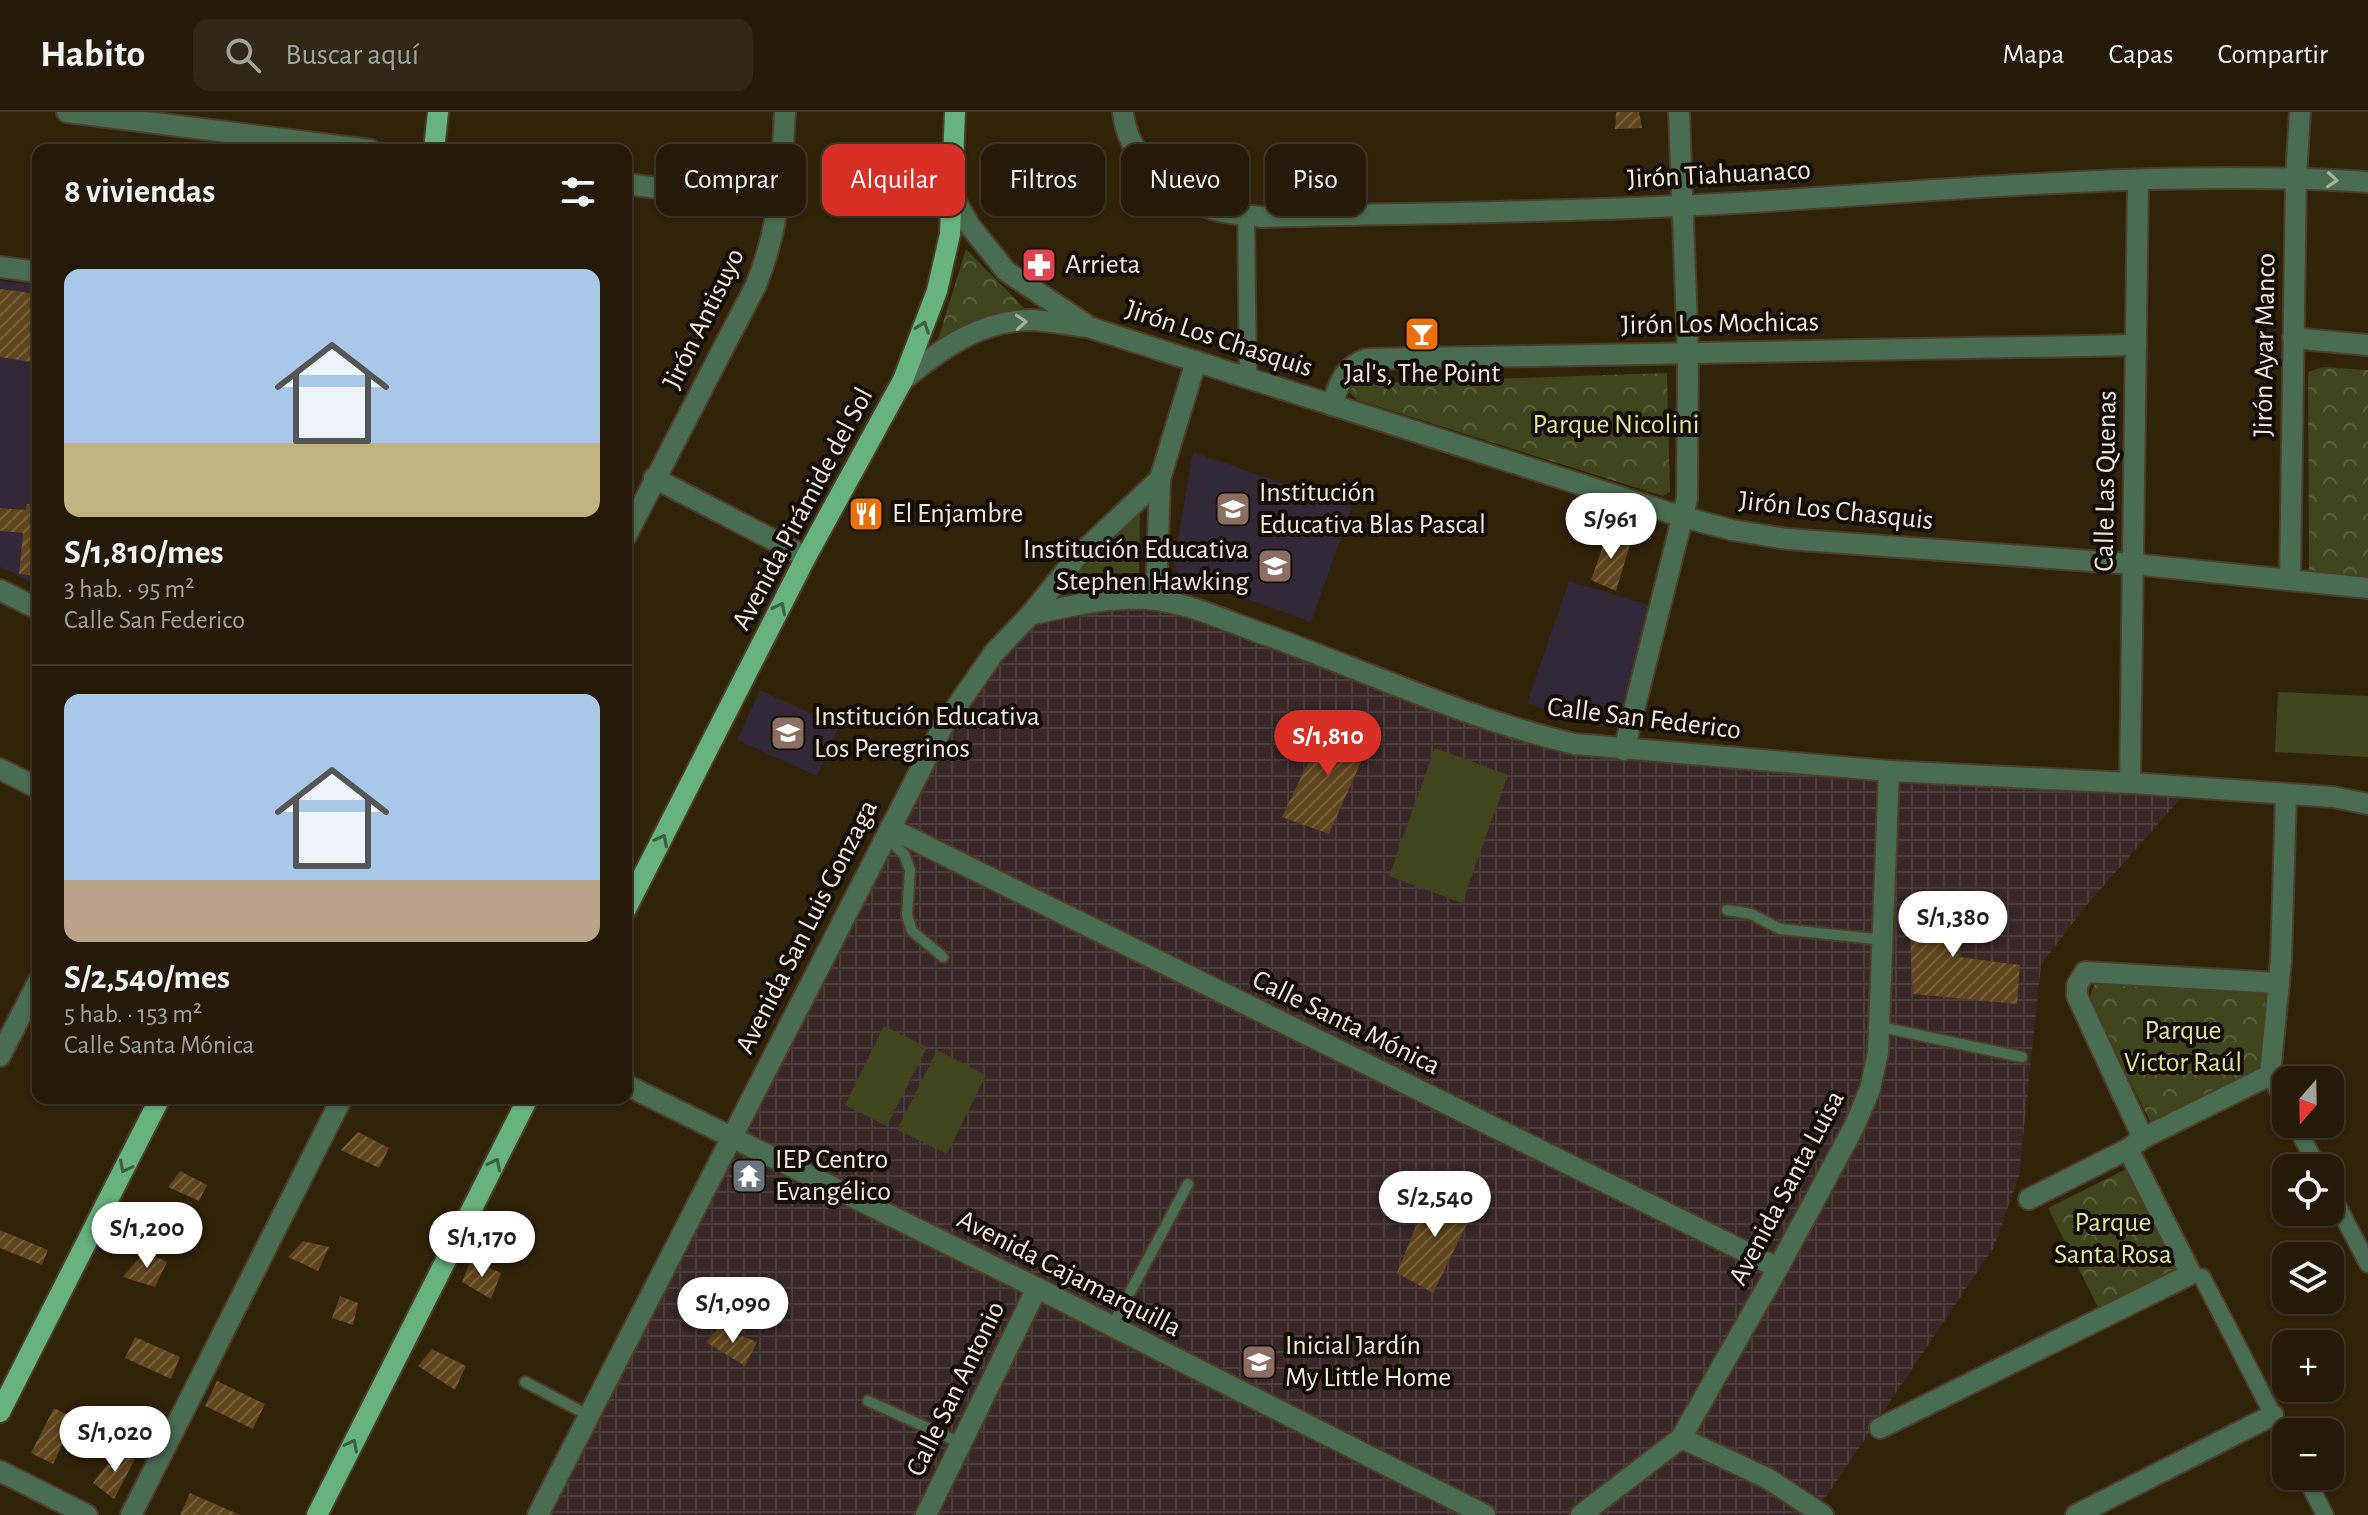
<!DOCTYPE html>
<html lang="es">
<meta charset="utf-8">
<style>
body{margin:0;font-family:"Alegreya Sans",sans-serif;background:#312716;color:#f1f3f6;height:100vh;display:flex;flex-direction:column;font-size:30px;white-space:nowrap}
*{box-sizing:border-box;margin:0}
p{font-size:26px;color:#a3a19c}
.icon{flex:none;width:44px;height:44px;fill:none;stroke:currentColor;stroke-width:2;stroke-linecap:round;stroke-linejoin:round}
.map{position:relative;flex:1;overflow:hidden}
.panel{position:absolute;left:32px;top:32px;width:600px;height:960px;display:flex;flex-direction:column;background:#251a08;border-radius:16px;box-shadow:0 2px 6px #0004,0 0 0 2px #423829}
.panel>*{flex:none}
.guide{position:absolute;left:656px;top:32px;width:760px;height:72px;display:flex;gap:16px}
.needle{width:52px;rotate:200deg}
.controls{position:absolute;left:2272px;top:954px;display:grid;gap:16px}
.controls a{display:grid;place-items:center;width:72px;height:72px;border-radius:16px;background:#251a08;box-shadow:0 2px 6px #0004,0 0 0 2px #423829;font-size:40px}
.price{position:absolute;translate:-50% -68px;padding:0 18px;border-radius:28px;background:#fff;color:#222;font-size:26px;line-height:52px;filter:drop-shadow(0 2px 4px #0008)}
.price::after{content:'';position:absolute;left:50%;top:48px;width:24px;height:18px;margin-left:-12px;background:inherit;clip-path:polygon(0 0,100% 0,50% 100%)}
.price.selected{background:#d93025;color:#fff}
ul{padding:0;list-style:none}
li{display:grid;align-content:center;gap:16px;height:424px;padding:0 32px}
li+li{border-top:2px solid #423829}
li span{display:grid;place-items:center;height:248px;border-radius:16px;color:#555}
li>.icon{margin-inline-start:auto}
span .icon{width:144px;height:144px;fill:#fffc;stroke-width:1}
li b{font-size:34px}
h2{display:flex;justify-content:space-between;align-items:center;height:96px;padding:0 32px;font-size:34px}
.pill{padding:0 28px;border-radius:16px;background:#251a08;box-shadow:0 2px 6px #0004,0 0 0 2px #423829;font-size:28px;line-height:72px}
.pill.selected{background:#d93025;color:#fff}
header{display:flex;align-items:center;gap:48px;box-sizing:border-box;height:112px;padding:0 40px;background:#251a08;border-bottom:2px solid #423829}
header strong{font-size:38px}
nav{display:flex;gap:44px;margin-inline-start:auto;font-size:28px}
.search{width:560px;height:72px;background:#312716;display:flex;align-items:center;gap:20px;box-sizing:border-box;padding:0 28px;border-radius:16px;color:#a3a19c;font-size:30px}
.map>svg:first-child{display:block}
.industrial{fill:url(#industrial-grid)}
.education{fill:#322837}
.park{fill:url(#park-crowns)}
.garden{fill:#3f451c}
.building{fill:url(#building-hatch)}
.lines{fill:none;stroke-linecap:round;stroke-linejoin:round}
.service-casing{stroke:#4c3e27;stroke-width:14}
.pedestrian-casing{stroke:#4c3e27;stroke-width:20}
.minor-casing{stroke:#4c3e27;stroke-width:24}
.tertiary-casing{stroke:#4c3e27;stroke-width:24}
.primary-casing{stroke:#4c3e27;stroke-width:24}
.service{stroke:#496c53;stroke-width:10}
.pedestrian{stroke:#496c53;stroke-width:16}
.minor{stroke:#496c53;stroke-width:20}
.tertiary{stroke:#496c53;stroke-width:20}
.primary{stroke:#67b37f;stroke-width:20}
.oneway{stroke:#a6b19e}
.oneway2{stroke:#3e6042}
.labels{text-anchor:middle;dominant-baseline:central;stroke-width:8;stroke-linejoin:round;paint-order:stroke}
.street-label{font-size:28px;fill:#f3e9db;stroke:#140d04}
.poi-label{font-size:28px;fill:#f3e9db;stroke:#140d04;text-anchor:start}
.park-label{font-size:28px;fill:#dbe89d;stroke:#140d04}
</style>
<header>
<strong>Habito</strong>
<div class="search"><svg class="icon" aria-label="search" viewBox="0 0 24 24"><circle cx="10" cy="10" r="6"/><path d="M15 15l6 6"/></svg>Buscar aquí</div>
<nav><a>Mapa</a><a>Capas</a><a>Compartir</a></nav>
</header>
<div class="map">
<svg width="2368" height="1403" viewBox="0 0 2368 1403">
<defs>
<pattern id="industrial-grid" width="8" height="8" patternUnits="userSpaceOnUse" patternTransform="scale(2)"><rect width="8" height="8" fill="#3a2728"/><path d="M0 4h8M4 0v8" fill="none" stroke="#4d3c3c"/></pattern>
<pattern id="park-crowns" width="20" height="18" patternUnits="userSpaceOnUse" patternTransform="scale(2)"><rect width="20" height="18" fill="#3f451c"/><path d="M2 6a3 3 0 1 1 6 0M12 15a3 3 0 1 1 6 0" fill="none" stroke="#5b603c"/></pattern>
<pattern id="building-hatch" width="6" height="6" patternUnits="userSpaceOnUse" patternTransform="scale(2)"><rect width="6" height="6" fill="#60461d"/><path d="M-1 1l2-2M0 6l6-6M5 7l2-2" fill="none" stroke="#77613d"/></pattern>
</defs>
<rect width="100%" height="100%" fill="#31220a"/>
<path class="industrial" d="M1169 483 1578 629 2187 679 2085 795 2041 853 2019 1064 1994 1135 1814 1403H536L934 618 1031 511Z"/>
<g class="education">
<path d="M0 169 38 173V473L0 455Z"/>
<path d="M1193 340 1352 395 1311 510 1179 463 1174 452Z"/>
<path d="M1569 469 1649 493 1621 614 1570 606 1527 591Z"/>
<path d="M760 578 839 614 817 664 737 628Z"/>
</g>
<g class="park">
<path d="M966 137 1027 199 969 215 938 227Z"/>
<path d="M2323 255 2368 258V465L2309 460 2308 260Z"/>
<path d="M1667 261 1670 380 1663 384 1357 288 1349 280 1352 274 1363 271Z"/>
<path d="M2095 870 2272 882 2266 959 2154 1017 2089 888Z"/>
<path d="M2128 1056 2178 1157 2099 1197 2048 1096Z"/>
</g>
<g class="garden">
<path d="M1140 397 1139 461 1077 462Z"/>
<path d="M2278 580 2368 584V645L2275 640Z"/>
<path d="M1435 636 1508 663 1462 791 1389 764Z"/>
<path d="M884 914 927 935 887 1014 845 993Z"/>
<path d="M937 938 986 963 947 1042 897 1018Z"/>
</g>
<g class="building">
<path d="M1616 0H1639L1642 16 1615 17Z"/>
<path d="M0 177 38 182V251L0 245Z"/>
<path d="M27 392H38V464L19 462 23 421 0 419V396L26 398Z"/>
<path d="M1608 420 1631 429 1616 479 1591 468Z"/>
<path d="M1328 609 1372 625 1329 722 1282 705Z"/>
<path d="M1908 786 1957 789 1959 845 2020 853 2017 892 1913 882Z"/>
<path d="M358 1020 389 1036 379 1056 341 1038Z"/>
<path d="M180 1059 207 1073 199 1089 168 1075Z"/>
<path d="M1433 1072 1474 1097 1433 1181 1397 1161Z"/>
<path d="M0 1118 48 1138 42 1153 0 1136Z"/>
<path d="M303 1129 329 1135 318 1159 288 1145Z"/>
<path d="M145 1139 167 1150 155 1175 123 1165Z"/>
<path d="M471 1148 501 1161 491 1187 462 1170Z"/>
<path d="M340 1184 358 1191 353 1213 332 1206Z"/>
<path d="M719 1215 757 1230 745 1254 706 1230Z"/>
<path d="M135 1225 180 1245 171 1267 125 1246Z"/>
<path d="M432 1237 466 1254 455 1278 418 1254Z"/>
<path d="M217 1269 265 1292 253 1317 205 1294Z"/>
<path d="M54 1296 75 1307 53 1352 31 1341Z"/>
<path d="M118 1338 135 1347 114 1387 93 1371Z"/>
<path d="M190 1381 240 1403H180Z"/>
</g>
<g class="lines">
<defs>
<g id="service">
<path d="M886 725 904 742 910 758 907 803 912 819 943 845"/>
<path d="M1727 798 1751 802 1780 817 1884 828"/>
<path d="M1881 915 2022 945"/>
<path d="M1112 1214 1188 1072"/>
<path d="M525 1270 588 1303"/>
<path d="M868 1289 961 1331"/>
</g>
<g id="pedestrian">
<path d="M1246 103 1248 266"/>
<path d="M2270 963 2286 994"/>
<path d="M2295 1012 2318 1056"/>
<path d="M2330 1079 2368 1152"/>
<path d="M2202 1165 2286 1328"/>
<path d="M2305 1364 2325 1403"/>
</g>
<g id="minor">
<path d="M67 0 370 38"/>
<path d="M1123 0C1127 44 1171 86 1212 97 1228 102 1245 103 1262 105 1425 101 1589 100 1752 90 1956 78 2163 57 2368 70"/>
<path d="M626 72 779 91"/>
<path d="M952 83 970 114 1006 159 1085 212"/>
<path d="M0 155 38 160"/>
<path d="M2293 226 2368 233"/>
<path d="M903 268C941 237 980 208 1032 208 1050 209 1069 213 1088 215L1683 405 1732 418 1787 427 2133 452 2368 476"/>
<path d="M1332 293C1339 272 1344 254 1367 247L2136 233"/>
<path d="M654 366 806 445"/>
<path d="M626 424 756 173C781 111 781 65 785 0"/>
<path d="M2290 467 2296 65 2300 0"/>
<path d="M0 478 38 497"/>
<path d="M1156 488 1160 367"/>
<path d="M1030 503C1070 494 1115 483 1157 488 1194 493 1231 511 1266 523 1369 560 1469 608 1575 632L1889 659 2130 671 2333 685 2368 692"/>
<path d="M1624 638 1687 387 1688 241 1679 0"/>
<path d="M2130 671 2138 68"/>
<path d="M890 716 1778 1156"/>
<path d="M0 944 38 870"/>
<path d="M626 973 1037 1176 1485 1403"/>
<path d="M2143 1026 2077 884V873L2085 860 2279 871"/>
<path d="M2029 1087 2128 1037 2143 1026 2270 963 2281 848 2286 683"/>
<path d="M1880 1316 2191 1162 2128 1037"/>
<path d="M1681 1326 1767 1366 1823 1403"/>
<path d="M0 1359 87 1403"/>
<path d="M131 1403 342 986"/>
<path d="M538 1403 943 614 994 541 1030 503 1076 446 1160 367 1196 249"/>
<path d="M926 1403 1037 1176"/>
<path d="M1581 1403 1681 1326 1778 1156 1855 1013 1870 977 1878 941 1889 659"/>
<path d="M2076 1403 2273 1303"/>
</g>
<path id="tertiary" d="M0 657 38 676"/>
<g id="primary">
<path d="M434 38 438 0"/>
<path d="M626 797 806 445 903 268 937 179 950 122 955 0"/>
<path d="M0 1300 160 986"/>
<path d="M317 1403 528 986"/>
</g>
</defs>
<use href="#service" class="service-casing"/>
<use href="#pedestrian" class="pedestrian-casing"/>
<use href="#minor" class="minor-casing"/>
<use href="#tertiary" class="tertiary-casing"/>
<use href="#primary" class="primary-casing"/>
<use href="#service" class="service"/>
<use href="#pedestrian" class="pedestrian"/>
<use href="#minor" class="minor"/>
<use href="#tertiary" class="tertiary"/>
<use href="#primary" class="primary"/>
</g>
<defs><path id="oneway-chevron" d="M-2-3.5L2.5 0L-2 3.5" fill="none" stroke-width="1.6" stroke-linecap="round" stroke-linejoin="round" transform="scale(2)"/></defs>
<g class="oneway">
<use href="#oneway-chevron" transform="translate(2332 68) rotate(4)"/>
<use href="#oneway-chevron" transform="translate(1021 210) rotate(-4)"/>
</g>
<g class="oneway2">
<use href="#oneway-chevron" transform="translate(923 215) rotate(-70)"/>
<use href="#oneway-chevron" transform="translate(780 496) rotate(-63)"/>
<use href="#oneway-chevron" transform="translate(662 728) rotate(-63)"/>
<use href="#oneway-chevron" transform="translate(495 1052) rotate(-63)"/>
<use href="#oneway-chevron" transform="translate(125 1055) rotate(117)"/>
<use href="#oneway-chevron" transform="translate(352 1333) rotate(-63)"/>
</g>
<defs>
<symbol id="pharmacy-square" viewBox="-11 -11 22 22"><rect x="-9" y="-9" width="18" height="18" rx="4" fill="#e0444e" stroke="#140d04"/><path d="M-2-6h4v4h4v4h-4v4h-4v-4h-4v-4h4Z" fill="#fff"/></symbol>
<symbol id="bar-square" viewBox="-11 -11 22 22"><rect x="-9" y="-9" width="18" height="18" rx="4" fill="#e8710a" stroke="#140d04"/><path d="M-6-5H6L.8 .8V4.5H3.5V6h-7V4.5H-.8V.8Z" fill="#fff"/></symbol>
<symbol id="school-square" viewBox="-11 -11 22 22"><rect x="-9" y="-9" width="18" height="18" rx="4" fill="#8d6e63" stroke="#140d04"/><path d="M0-5L7-2L0 1L-7-2ZM-4 1L0 2.5L4 1V4Q0 6-4 4Z" fill="#fff"/></symbol>
<symbol id="restaurant-square" viewBox="-11 -11 22 22"><rect x="-9" y="-9" width="18" height="18" rx="4" fill="#e8710a" stroke="#140d04"/><path d="M-5-6h1v4h1v-4h1v4h1v-4h1v5L-1.5 .5V6h-2V.5L-5-1ZM5-6V6H3V1.5H1.5Q1.5-4 5-6Z" fill="#fff"/></symbol>
<symbol id="temple-square" viewBox="-11 -11 22 22"><rect x="-9" y="-9" width="18" height="18" rx="4" fill="#6b7280" stroke="#140d04"/><path d="M0-6L5-2H3V0L6.5 2.5H4V6H1.5V3h-3V6H-4V2.5H-6.5L-3 0V-2H-5Z" fill="#fff"/></symbol>
</defs>
<g fill-rule="evenodd">
<use href="#pharmacy-square" x="1019" y="133" width="40" height="40"/>
<use href="#bar-square" x="1402" y="202" width="40" height="40"/>
<use href="#school-square" x="1213" y="377" width="40" height="40"/>
<use href="#restaurant-square" x="846" y="382" width="40" height="40"/>
<use href="#school-square" x="1255" y="434" width="40" height="40"/>
<use href="#school-square" x="768" y="601" width="40" height="40"/>
<use href="#temple-square" x="729" y="1044" width="40" height="40"/>
<use href="#school-square" x="1239" y="1230" width="40" height="40"/>
</g>
<g class="labels">
<g class="street-label">
<text transform="translate(1719 63) rotate(-3)">Jirón Tiahuanaco</text>
<text transform="translate(704 207) rotate(-64)">Jirón Antisuyo</text>
<text transform="translate(1720 212) rotate(-1)">Jirón Los Mochicas</text>
<text transform="translate(1219 227) rotate(18)">Jirón Los Chasquis</text>
<text transform="translate(2265 233) rotate(-89)">Jirón Ayar Manco</text>
<text transform="translate(2106 369) rotate(-89)">Calle Las Quenas</text>
<text transform="translate(803 397) rotate(-62)">Avenida Pirámide del Sol</text>
<text transform="translate(1836 399) rotate(6)">Jirón Los Chasquis</text>
<text transform="translate(1644 607) rotate(7)">Calle San Federico</text>
<text transform="translate(807 815) rotate(-63)">Avenida San Luis Gonzaga</text>
<text transform="translate(1346 911) rotate(26)">Calle Santa Mónica</text>
<text transform="translate(1787 1076) rotate(-62)">Avenida Santa Luisa</text>
<text transform="translate(1069 1162) rotate(27)">Avenida Cajamarquilla</text>
<text transform="translate(956 1277) rotate(-64)">Calle San Antonio</text>
</g>
<g class="poi-label">
<text x="1065" y="153">Arrieta</text>
<text x="1422" y="262" text-anchor="middle">Jal's, The Point</text>
<text x="1259" y="381">Institución<tspan x="1259" dy="32">Educativa Blas Pascal</tspan></text>
<text x="892" y="402">El Enjambre</text>
<text x="1249" y="438" text-anchor="end">Institución Educativa<tspan x="1249" dy="32">Stephen Hawking</tspan></text>
<text x="814" y="605">Institución Educativa<tspan x="814" dy="32">Los Peregrinos</tspan></text>
<text x="775" y="1048">IEP Centro<tspan x="775" dy="32">Evangélico</tspan></text>
<text x="1285" y="1234">Inicial Jardín<tspan x="1285" dy="32">My Little Home</tspan></text>
</g>
<g class="park-label">
<text x="1616" y="313">Parque Nicolini</text>
<text x="2183" y="919">Parque<tspan x="2183" dy="32">Victor Raúl</tspan></text>
<text x="2113" y="1111">Parque<tspan x="2113" dy="32">Santa Rosa</tspan></text>
</g>
</g>
</svg>
<div class="controls">
<a><svg class="needle" viewBox="-14 -14 28 28"><path d="M0-13l5 13h-10z" fill="#e53935"/><path d="M0 13l5-13h-10z" fill="#a3a19c"/></svg></a>
<a><svg class="icon" aria-label="locate" viewBox="0 0 24 24"><circle cx="12" cy="12" r="6"/><path d="M12 2v4M12 18v4M2 12h4M18 12h4"/></svg></a>
<a><svg class="icon" aria-label="layers" viewBox="0 0 24 24"><path d="M12 4l9 5-9 5-9-5zM3 14l9 5 9-5"/></svg></a>
<a>+</a>
<a>−</a>
</div>
<b class="price" style="left:1611px;top:449px">S/961</b>
<b class="price selected" style="left:1328px;top:666px">S/1,810</b>
<b class="price" style="left:1953px;top:847px">S/1,380</b>
<b class="price" style="left:1435px;top:1127px">S/2,540</b>
<b class="price" style="left:147px;top:1158px">S/1,200</b>
<b class="price" style="left:482px;top:1167px">S/1,170</b>
<b class="price" style="left:733px;top:1233px">S/1,090</b>
<b class="price" style="left:115px;top:1362px">S/1,020</b>
<div class="guide">
<a class="pill">Comprar</a>
<a class="pill selected">Alquilar</a>
<a class="pill">Filtros</a>
<a class="pill">Nuevo</a>
<a class="pill">Piso</a>
</div>
<section class="panel">
<h2>8 viviendas<svg class="icon" aria-label="filters" viewBox="0 0 24 24"><path d="M4 7h16M4 17h16"/><circle cx="9" cy="7" r="2"/><circle cx="15" cy="17" r="2"/></svg></h2>
<ul>
<li><span style="background:linear-gradient(#a9c7e8 70%,#c2b280 0)"><svg class="icon" aria-label="home" viewBox="0 0 24 24"><path d="M3 11l9-7 9 7M6 9v11h12V9"/></svg></span><div><b>S/1,810/mes</b><p>3 hab. · 95 m²</p><p>Calle San Federico</p></div></li>
<li><span style="background:linear-gradient(#a9c7e8 75%,#b9a48a 0)"><svg class="icon" aria-label="home" viewBox="0 0 24 24"><path d="M3 11l9-7 9 7M6 9v11h12V9"/></svg></span><div><b>S/2,540/mes</b><p>5 hab. · 153 m²</p><p>Calle Santa Mónica</p></div></li>
</ul>
</section>
</div>
